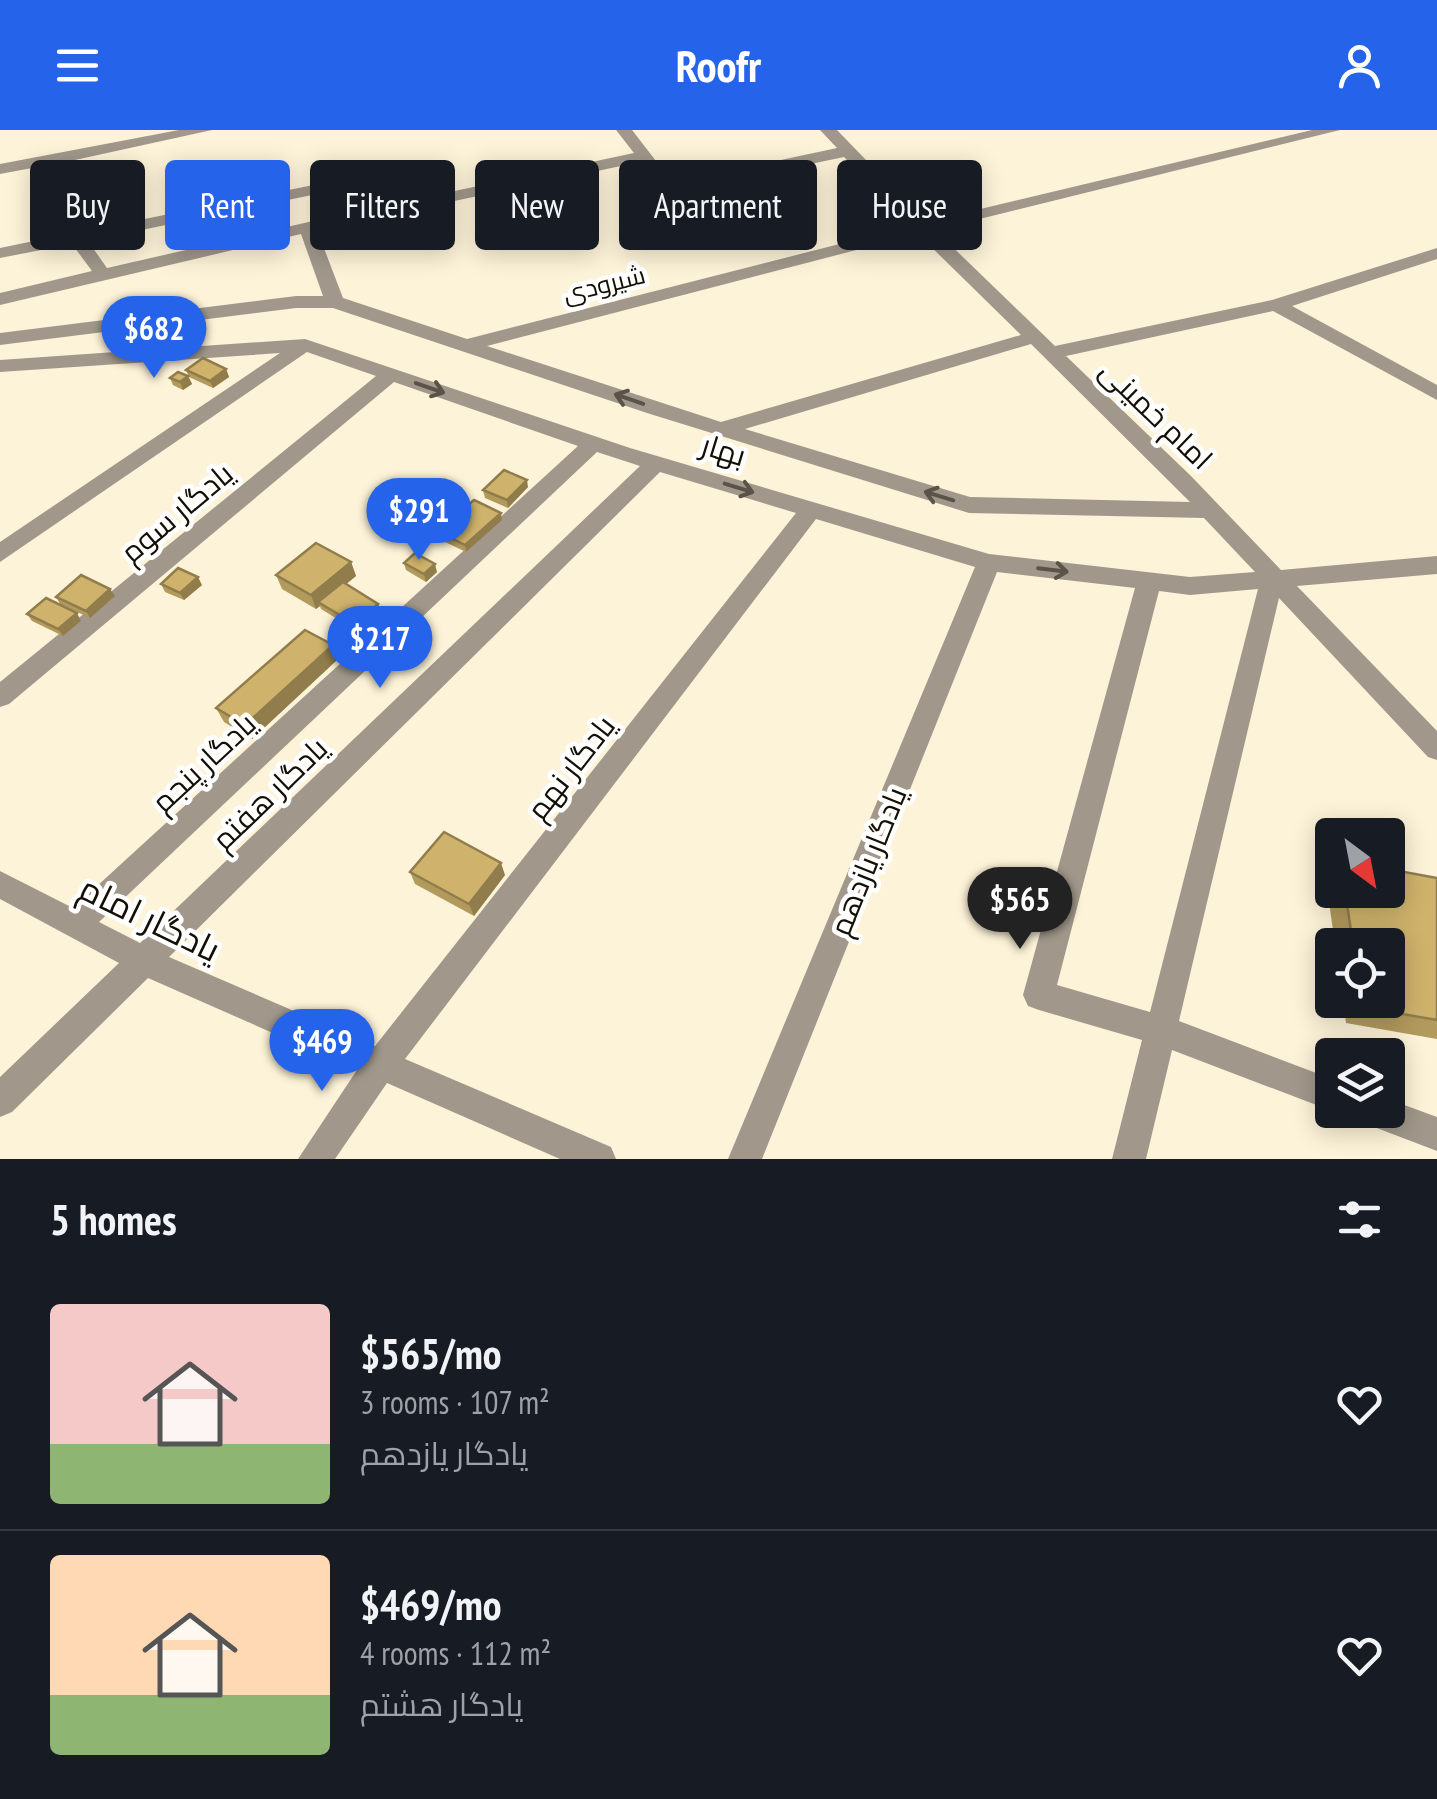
<!DOCTYPE html>
<meta charset="utf-8">
<style>
body{margin:0;font-family:"PT Sans Narrow",Cairo,sans-serif;background:#20242c;color:#f1f3f6;height:100vh;display:flex;flex-direction:column;font-size:38px;white-space:nowrap}
*{box-sizing:border-box;margin:0}
p{font-size:32px;color:#9ea1a6}
.icon{flex:none;width:55px;height:55px;fill:none;stroke:currentColor;stroke-width:2;stroke-linecap:round;stroke-linejoin:round}
.map{position:relative;height:1029px;overflow:hidden}
.details{display:flex;flex-direction:column;background:#171b24;flex:1}
.details>*{flex:none}
.banner{position:absolute;left:30px;top:30px;width:1378px;height:90px;display:flex;gap:20px}
.needle{width:65px;rotate:148deg}
.buttons{position:absolute;left:1315px;top:688px;display:grid;gap:20px}
.buttons a{display:grid;place-items:center;width:90px;height:90px;border-radius:10px;background:#171b24;box-shadow:0 5px 25px #0003;font-size:50px}
.price{position:absolute;translate:-50% -85px;padding:0 22px;border-radius:35px;background:#2563eb;color:#fff;font-size:32px;line-height:65px;filter:drop-shadow(0 2px 5px #0008)}
.price::after{content:'';position:absolute;left:50%;top:60px;width:30px;height:22px;margin-left:-15px;background:inherit;clip-path:polygon(0 0,100% 0,50% 100%)}
.price.current{background:#222;color:#fff}
ul{padding:0;list-style:none}
li{display:flex;align-items:center;gap:30px;height:250px;padding:0 50px}
li+li{border-top:2px solid #363941}
li span{display:grid;place-items:center;flex:none;width:280px;height:200px;border-radius:10px;color:#555}
li>.icon{margin-inline-start:auto}
span .icon{width:120px;height:120px;fill:#fffc;stroke-width:1}
li b{font-size:42px}
h2{display:flex;justify-content:space-between;align-items:center;height:120px;padding:0 50px;font-size:42px}
.chip{padding:0 35px;border-radius:10px;background:#171b24;box-shadow:0 5px 25px #0003;font-size:35px;line-height:90px}
.chip.current{background:#2563eb;color:#fff}
header{display:flex;justify-content:space-between;align-items:center;height:130px;padding:0 50px;background:#2563eb;color:#fff;font-size:45px;font-weight:700}
.map>svg:first-child{display:block}
.lines{fill:none;stroke-linecap:round;stroke-linejoin:round}
.minor{fill:#a1988b;fill-rule:evenodd}
.wall{fill:#b29a5d}
.shaded-wall{fill:#917d4c}
.building{fill:#cfb36c;stroke:#917d4c;stroke-width:2.5}
.oneway{stroke:#5a5448}
.labels{text-anchor:middle;dominant-baseline:central;stroke-width:9;stroke-linejoin:round;paint-order:stroke}
.far-street-label{font-size:25px;fill:#140f04;stroke:#fff}
.street-label{font-size:30px;fill:#140f04;stroke:#fff}
.near-street-label{font-size:35px;fill:#140f04;stroke:#fff}
</style>
<header><svg class="icon" aria-label="menu" viewBox="0 0 24 24"><path d="M4 6h16M4 12h16M4 18h16"/></svg>Roofr<svg class="icon" aria-label="person" viewBox="0 0 24 24"><circle cx="12" cy="8" r="4"/><path d="M4 21q1-7 8-7t8 7"/></svg></header>
<div class="map">
<svg width="1437" height="1029" viewBox="0 0 1437 1029">
<rect width="100%" height="100%" fill="#fdf3d8"/>
<g class="lines">
<g class="minor">
<path d="M179 0H212L75 30 85 101 348 48 356 53 365 80 634 23 616 0H632L673 53 837 18 820 0H837L926 92 1312 0H1340L935 100 1055 216 1272 170 1437 118V129L1292 176 1437 255V270L1273 181 1066 226 1191 346 1281 440 1437 426V444L1297 456 1437 601V630L1428 627 1279 468 1179 891 1332 949V980H1336L1332 981 1172 920 1146 1029H1112L1142 910 1039 880 1028 876 1023 865 1135 458 997 442 762 1029H728L975 437 816 389 405 929 611 1017 616 1029H560L387 953 335 1029H298L357 940 148 848 12 982 0 987V947L119 833 0 769V741L73 778 578 316 394 252 9 574 0 577V552L376 246 307 222 0 432V412L280 223 0 242V230L305 209 630 318 989 424 1190 447 1255 442 1204 388 969 383 647 283 333 178H296L0 215V203L296 166H323L301 104 0 175V163L92 141 72 114 0 128V118L68 104 59 33 0 44V34ZM844 27 910 96 467 209 343 168 317 100 640 32 663 63 669 64ZM341 59 348 83 107 138 88 111ZM918 104 1021 205 721 292 487 216ZM1031 214 1190 372 970 367 745 299ZM597 322 640 336 140 813 99 792ZM660 342 796 383 375 916 169 827ZM1258 459 1150 882 1057 855 1159 461 1190 465Z"/>
<path d="M1388 969 1437 987V1021L1361 992 1356 980H1388Z"/>
</g>
</g>
<g class="wall">
<path d="M226 239 229 247 213 258 189 247 186 240Z"/>
<path d="M188 246 192 254 183 260 173 255 170 248Z"/>
<path d="M528 357 508 378 485 368 483 360Z"/>
<path d="M502 390 466 422 439 409 437 401Z"/>
<path d="M351 432 356 446 346 454 378 474 381 481 357 501 321 479 320 476 316 479 282 459 276 445Z"/>
<path d="M404 433 437 442 426 452 406 440Z"/>
<path d="M161 454 202 455 184 470 165 462Z"/>
<path d="M115 466 90 488 60 474 56 467Z"/>
<path d="M27 484 81 491 63 506 32 491Z"/>
<path d="M338 529 252 609 224 592 216 578Z"/>
<path d="M410 742 505 745 474 786 415 754Z"/>
<path d="M1437 748V909L1346 893 1343 870H1388V815H1335L1329 772 1339 760H1388Z"/>
</g>
<g class="shaded-wall">
<path d="M226 239 229 247 213 258 210 251Z"/>
<path d="M188 246 192 254 183 260 180 252Z"/>
<path d="M527 350 528 357 508 378 507 370Z"/>
<path d="M501 383 502 390 466 422 465 415Z"/>
<path d="M351 432 356 446 322 474 318 472 320 476 316 479 311 465Z"/>
<path d="M435 434 437 442 426 452 424 444Z"/>
<path d="M198 447 202 455 184 470 180 463Z"/>
<path d="M110 459 115 466 90 488 86 481Z"/>
<path d="M378 474 381 481 357 501 355 494Z"/>
<path d="M77 483 81 491 63 506 58 499Z"/>
<path d="M333 515 338 529 252 609 245 595Z"/>
<path d="M501 733 505 745 474 786 469 774Z"/>
</g>
<g class="building">
<path d="M203 228 226 239 210 251 186 240Z"/>
<path d="M178 242 188 246 180 252 170 248Z"/>
<path d="M504 340 527 350 507 370 483 360Z"/>
<path d="M474 370 501 383 465 415 437 401Z"/>
<path d="M316 413 351 432 311 465 276 445Z"/>
<path d="M415 423 435 434 424 444 404 433Z"/>
<path d="M178 438 198 447 180 463 161 454Z"/>
<path d="M81 445 110 459 86 481 56 467Z"/>
<path d="M343 452 378 474 355 494 318 472Z"/>
<path d="M46 468 77 483 58 499 27 484Z"/>
<path d="M305 500 333 515 245 595 216 578Z"/>
<path d="M444 702 501 733 469 774 410 742Z"/>
<path d="M1388 739 1437 748V890L1362 877 1361 870H1388V815H1353L1345 760H1388Z"/>
</g>
<defs><path id="oneway-shaft" d="M-6 0H5M1.5-3L5.5 0L1.5 3" fill="none" stroke-width="1.6" stroke-linecap="round" stroke-linejoin="round" transform="scale(2.5)"/></defs>
<g class="oneway">
<use href="#oneway-shaft" transform="translate(430 258) rotate(19)"/>
<use href="#oneway-shaft" transform="translate(629 269) rotate(-161)"/>
<use href="#oneway-shaft" transform="translate(739 358) rotate(17)"/>
<use href="#oneway-shaft" transform="translate(939 366) rotate(-163)"/>
<use href="#oneway-shaft" transform="translate(1053 440) rotate(7)"/>
</g>
<g class="labels">
<g class="far-street-label">
<text transform="translate(604 154) rotate(-14)">شیرودی</text>
</g>
<g class="street-label">
<text transform="translate(1157 284) rotate(44)">امام خمینی</text>
<text transform="translate(724 319) rotate(17)">بهار</text>
<text transform="translate(176 382) rotate(-40)">یادگار سوم</text>
<text transform="translate(203 632) rotate(-43)">یادگار پنجم</text>
<text transform="translate(570 637) rotate(-52)">یادگار نهم</text>
<text transform="translate(269 663) rotate(-44)">یادگار هفتم</text>
<text transform="translate(867 731) rotate(-68)">یادگار یازدهم</text>
</g>
<g class="near-street-label">
<text transform="translate(150 788) rotate(26)">یادگار امام</text>
</g>
</g>
</svg>
<div class="buttons">
<a><svg class="needle" viewBox="-14 -14 28 28"><path d="M0-13l5 13h-10z" fill="#e53935"/><path d="M0 13l5-13h-10z" fill="#9ea1a6"/></svg></a>
<a><svg class="icon" aria-label="locate" viewBox="0 0 24 24"><circle cx="12" cy="12" r="6"/><path d="M12 2v4M12 18v4M2 12h4M18 12h4"/></svg></a>
<a><svg class="icon" aria-label="layers" viewBox="0 0 24 24"><path d="M12 4l9 5-9 5-9-5zM3 14l9 5 9-5"/></svg></a>
</div>
<b class="price" style="left:154px;top:251px">$682</b>
<b class="price" style="left:419px;top:433px">$291</b>
<b class="price" style="left:380px;top:561px">$217</b>
<b class="price current" style="left:1020px;top:822px">$565</b>
<b class="price" style="left:322px;top:964px">$469</b>
<div class="banner">
<a class="chip">Buy</a>
<a class="chip current">Rent</a>
<a class="chip">Filters</a>
<a class="chip">New</a>
<a class="chip">Apartment</a>
<a class="chip">House</a>
</div>
</div>
<section class="details">
<h2>5 homes<svg class="icon" aria-label="filters" viewBox="0 0 24 24"><path d="M4 7h16M4 17h16"/><circle cx="9" cy="7" r="2"/><circle cx="15" cy="17" r="2"/></svg></h2>
<ul>
<li><span style="background:linear-gradient(#f6c9c9 70%,#8fb573 0)"><svg class="icon" aria-label="home" viewBox="0 0 24 24"><path d="M3 11l9-7 9 7M6 9v11h12V9"/></svg></span><div><b>$565/mo</b><p>3 rooms · 107 m²</p><p>یادگار یازدهم</p></div><svg class="icon" aria-label="heart" viewBox="0 0 24 24"><path d="M12 20l-8-8c-3-5 5-10 8-4 3-6 11-1 8 4z"/></svg></li>
<li><span style="background:linear-gradient(#ffd9b3 70%,#8fb573 0)"><svg class="icon" aria-label="home" viewBox="0 0 24 24"><path d="M3 11l9-7 9 7M6 9v11h12V9"/></svg></span><div><b>$469/mo</b><p>4 rooms · 112 m²</p><p>یادگار هشتم</p></div><svg class="icon" aria-label="heart" viewBox="0 0 24 24"><path d="M12 20l-8-8c-3-5 5-10 8-4 3-6 11-1 8 4z"/></svg></li>
</ul>
</section>
